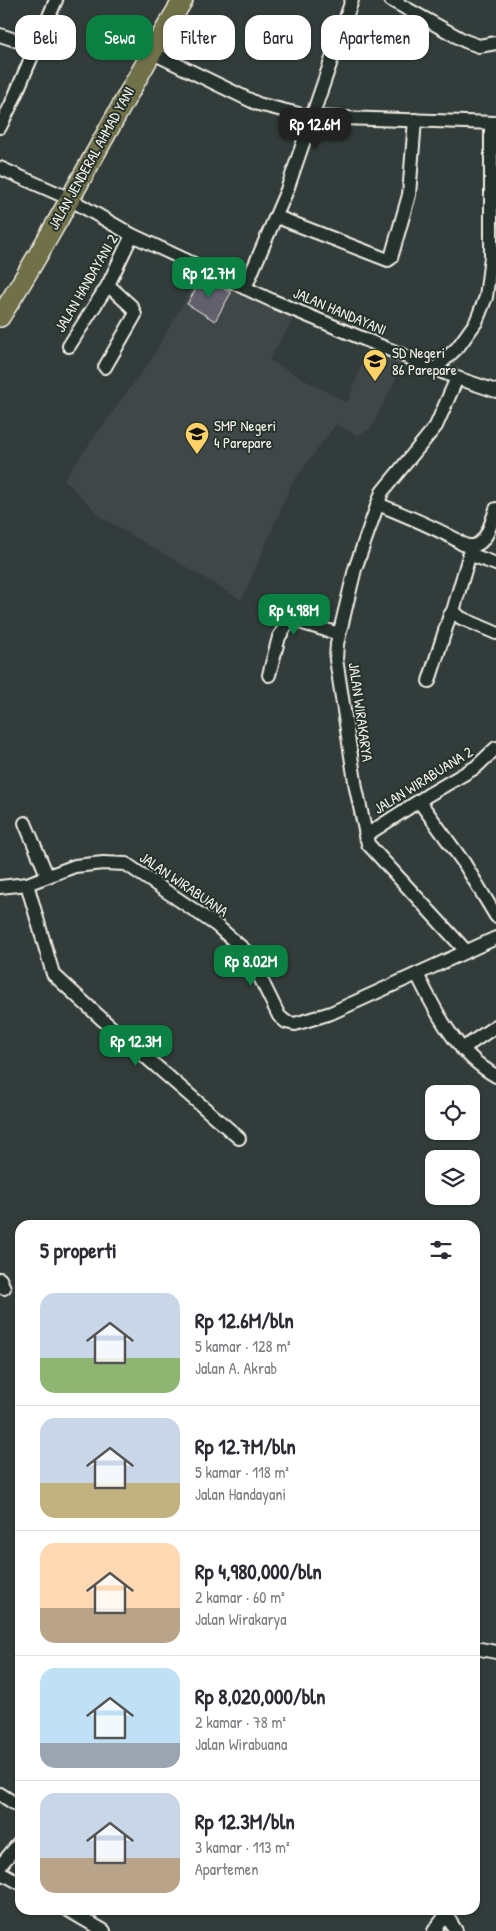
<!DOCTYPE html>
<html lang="id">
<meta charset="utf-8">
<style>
body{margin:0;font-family:"Patrick Hand",sans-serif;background:#f7f7f7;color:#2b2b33;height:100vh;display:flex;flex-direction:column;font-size:19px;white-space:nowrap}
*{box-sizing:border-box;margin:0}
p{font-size:16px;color:#7c7c81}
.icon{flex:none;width:28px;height:28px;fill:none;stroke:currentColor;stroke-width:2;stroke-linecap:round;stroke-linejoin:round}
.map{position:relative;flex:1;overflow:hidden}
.sheet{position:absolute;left:15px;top:1220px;width:465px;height:695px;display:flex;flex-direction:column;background:#fff;border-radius:15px;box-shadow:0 1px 4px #0004}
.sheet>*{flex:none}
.hud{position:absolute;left:15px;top:15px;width:466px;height:45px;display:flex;gap:10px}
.buttons{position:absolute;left:425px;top:1085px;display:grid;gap:10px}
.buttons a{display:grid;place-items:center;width:55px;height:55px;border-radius:10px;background:#fff;box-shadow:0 1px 4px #0004;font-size:25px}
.price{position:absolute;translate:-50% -42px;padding:0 11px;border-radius:10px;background:#0b8043;color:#fff;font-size:16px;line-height:32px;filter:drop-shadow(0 1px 2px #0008)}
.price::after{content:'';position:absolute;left:50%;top:30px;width:15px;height:11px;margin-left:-8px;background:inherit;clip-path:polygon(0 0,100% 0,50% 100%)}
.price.active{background:#222;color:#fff}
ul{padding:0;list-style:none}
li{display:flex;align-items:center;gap:15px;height:125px;padding:0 25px}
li+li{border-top:1px solid #e1e1e2}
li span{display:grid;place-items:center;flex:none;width:140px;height:100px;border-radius:15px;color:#555}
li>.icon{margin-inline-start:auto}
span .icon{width:60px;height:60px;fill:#fffc;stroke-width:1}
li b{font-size:21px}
h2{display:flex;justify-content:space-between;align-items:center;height:60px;padding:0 25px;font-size:21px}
.tag{padding:0 18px;border-radius:15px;background:#fff;box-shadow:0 1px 4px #0004;font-size:18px;line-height:45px}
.tag.active{background:#0b8043;color:#fff}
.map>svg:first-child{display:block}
.built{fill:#414749}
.building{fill:#63616d;stroke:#f4f1e8}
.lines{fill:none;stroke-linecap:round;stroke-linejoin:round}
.minor-casing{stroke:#f4f1e8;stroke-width:16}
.highway-casing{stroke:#f4f1e8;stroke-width:22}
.minor{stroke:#26332d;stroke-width:12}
.highway{stroke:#70704a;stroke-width:19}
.labels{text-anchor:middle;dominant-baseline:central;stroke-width:4;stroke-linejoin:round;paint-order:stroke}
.street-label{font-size:15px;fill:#f4f1e8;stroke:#26332d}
.poi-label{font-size:15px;fill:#f4f1e8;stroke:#26332d;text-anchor:start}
</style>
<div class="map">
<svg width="496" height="1931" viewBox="0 0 496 1931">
<rect width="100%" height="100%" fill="#323c3a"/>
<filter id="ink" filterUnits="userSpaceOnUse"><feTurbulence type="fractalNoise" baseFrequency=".02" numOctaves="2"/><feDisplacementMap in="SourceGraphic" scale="10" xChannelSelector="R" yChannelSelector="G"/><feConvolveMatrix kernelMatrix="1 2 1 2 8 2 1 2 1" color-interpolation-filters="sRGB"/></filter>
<g filter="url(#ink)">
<path class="built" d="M202 271 295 316 269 360 347 403 369 346 405 361 371 428 357 436 336 424 291 485 242 600 101 517 64 479 152 358Z"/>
<path class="building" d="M203 277 231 293 215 321 187 304Z"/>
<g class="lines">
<defs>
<g id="minor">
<path d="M391 0 465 41 479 46 496 43"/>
<path d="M0 35 36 47"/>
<path d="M151 52 258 104 311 117 496 123"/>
<path d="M0 127 11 105 56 0"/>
<path d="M0 168 68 198 132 235 273 301 457 378 496 391"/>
<path d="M277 217 388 260 391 258 409 195 415 120"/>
<path d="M245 288 287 190 352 0"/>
<path d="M69 346 108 285 132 235"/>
<path d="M105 367 135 315 132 307 108 285"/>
<path d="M435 369 458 347 476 322 486 297 491 257V123"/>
<path d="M457 378 436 426 382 492 355 569 337 644 336 659 356 788 368 844 466 951"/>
<path d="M378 504C404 515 430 525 455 539 461 543 468 549 476 545 488 540 492 520 496 509"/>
<path d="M472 546 453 611 461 618 496 633"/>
<path d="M469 554 496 564"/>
<path d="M269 675 279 637 290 619 339 634"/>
<path d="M429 681 450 615 453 611"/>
<path d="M419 801 464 863 496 916"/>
<path d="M25 823 47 875"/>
<path d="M365 836 428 795 476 767 496 748"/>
<path d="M27 884 53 974 103 1020 239 1138"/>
<path d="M0 887 27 884 75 866 103 863 126 864 216 925 248 953 279 1016 286 1022 295 1024 331 1013 496 938"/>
<path d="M417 974C436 1013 457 1054 496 1076"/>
<path d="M462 1049 496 1026"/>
<path d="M0 1279 4 1288"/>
<path d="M475 1648 496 1652"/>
<path d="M0 1794 20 1807"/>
<path d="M0 1866 20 1842"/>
<path d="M0 1872 20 1883"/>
<path d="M68 1910 104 1931"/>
<path d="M443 1910 456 1931"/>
<path d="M434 1931 446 1915"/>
</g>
<path id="highway" d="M0 317C66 214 119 104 183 0"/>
</defs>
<use href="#minor" class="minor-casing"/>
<use href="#highway" class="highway-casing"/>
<use href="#minor" class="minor"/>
<use href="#highway" class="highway"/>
</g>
</g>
<defs>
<symbol id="school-pin" viewBox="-11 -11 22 30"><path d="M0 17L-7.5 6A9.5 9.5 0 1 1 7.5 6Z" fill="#ffd166" stroke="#26332d"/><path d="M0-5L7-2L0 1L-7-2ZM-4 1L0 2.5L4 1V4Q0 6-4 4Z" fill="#111"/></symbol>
</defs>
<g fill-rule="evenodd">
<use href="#school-pin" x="361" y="347" width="28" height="38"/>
<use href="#school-pin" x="183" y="420" width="28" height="38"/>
</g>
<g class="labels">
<g class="street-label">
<text transform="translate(91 158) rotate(-61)">JALAN JENDERAL AHMAD YANI</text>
<text transform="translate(86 283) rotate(-60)">JALAN HANDAYANI 2</text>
<text transform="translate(340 311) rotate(23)">JALAN HANDAYANI</text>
<text transform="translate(361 712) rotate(82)">JALAN WIRAKARYA</text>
<text transform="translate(423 780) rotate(-32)">JALAN WIRABUANA 2</text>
<text transform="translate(184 884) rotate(34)">JALAN WIRABUANA</text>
</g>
<g class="poi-label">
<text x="392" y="352">SD Negeri<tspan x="392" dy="17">86 Parepare</tspan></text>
<text x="214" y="425">SMP Negeri<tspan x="214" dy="17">4 Parepare</tspan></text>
</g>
</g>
</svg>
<div class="buttons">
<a><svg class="icon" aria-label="locate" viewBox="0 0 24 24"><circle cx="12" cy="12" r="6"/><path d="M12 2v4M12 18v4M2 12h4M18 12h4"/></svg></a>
<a><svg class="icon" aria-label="layers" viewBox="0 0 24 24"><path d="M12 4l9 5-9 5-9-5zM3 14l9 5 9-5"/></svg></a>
</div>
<b class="price active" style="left:315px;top:150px">Rp 12.6M</b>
<b class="price" style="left:209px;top:299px">Rp 12.7M</b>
<b class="price" style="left:294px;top:636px">Rp 4.98M</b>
<b class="price" style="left:251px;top:987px">Rp 8.02M</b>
<b class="price" style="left:136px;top:1067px">Rp 12.3M</b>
<div class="hud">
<a class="tag">Beli</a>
<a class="tag active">Sewa</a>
<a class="tag">Filter</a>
<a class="tag">Baru</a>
<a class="tag">Apartemen</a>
</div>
<section class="sheet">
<h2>5 properti<svg class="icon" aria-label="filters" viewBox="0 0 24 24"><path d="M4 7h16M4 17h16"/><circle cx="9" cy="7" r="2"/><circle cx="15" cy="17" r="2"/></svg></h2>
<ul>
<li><span style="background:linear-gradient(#c9d6e8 65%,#8fb573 0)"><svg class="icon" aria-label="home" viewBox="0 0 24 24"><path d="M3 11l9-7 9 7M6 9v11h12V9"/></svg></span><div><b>Rp 12.6M/bln</b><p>5 kamar · 128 m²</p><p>Jalan A. Akrab</p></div></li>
<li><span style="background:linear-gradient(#c9d6e8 65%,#c2b280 0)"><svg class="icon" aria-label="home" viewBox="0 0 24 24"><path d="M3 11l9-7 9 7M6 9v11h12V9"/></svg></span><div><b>Rp 12.7M/bln</b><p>5 kamar · 118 m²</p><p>Jalan Handayani</p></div></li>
<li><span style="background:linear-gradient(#ffd9b3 65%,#b9a48a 0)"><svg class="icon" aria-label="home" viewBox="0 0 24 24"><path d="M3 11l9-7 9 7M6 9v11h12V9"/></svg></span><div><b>Rp 4,980,000/bln</b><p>2 kamar · 60 m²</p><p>Jalan Wirakarya</p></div></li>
<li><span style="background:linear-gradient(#bfe0f5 75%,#9aa5b1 0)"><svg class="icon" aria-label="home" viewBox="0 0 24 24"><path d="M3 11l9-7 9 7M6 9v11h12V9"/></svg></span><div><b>Rp 8,020,000/bln</b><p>2 kamar · 78 m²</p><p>Jalan Wirabuana</p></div></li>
<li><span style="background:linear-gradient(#c9d6e8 65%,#b9a48a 0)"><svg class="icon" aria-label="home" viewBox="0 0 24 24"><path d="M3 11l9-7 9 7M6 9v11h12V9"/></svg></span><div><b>Rp 12.3M/bln</b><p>3 kamar · 113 m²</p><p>Apartemen</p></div></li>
</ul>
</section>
</div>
